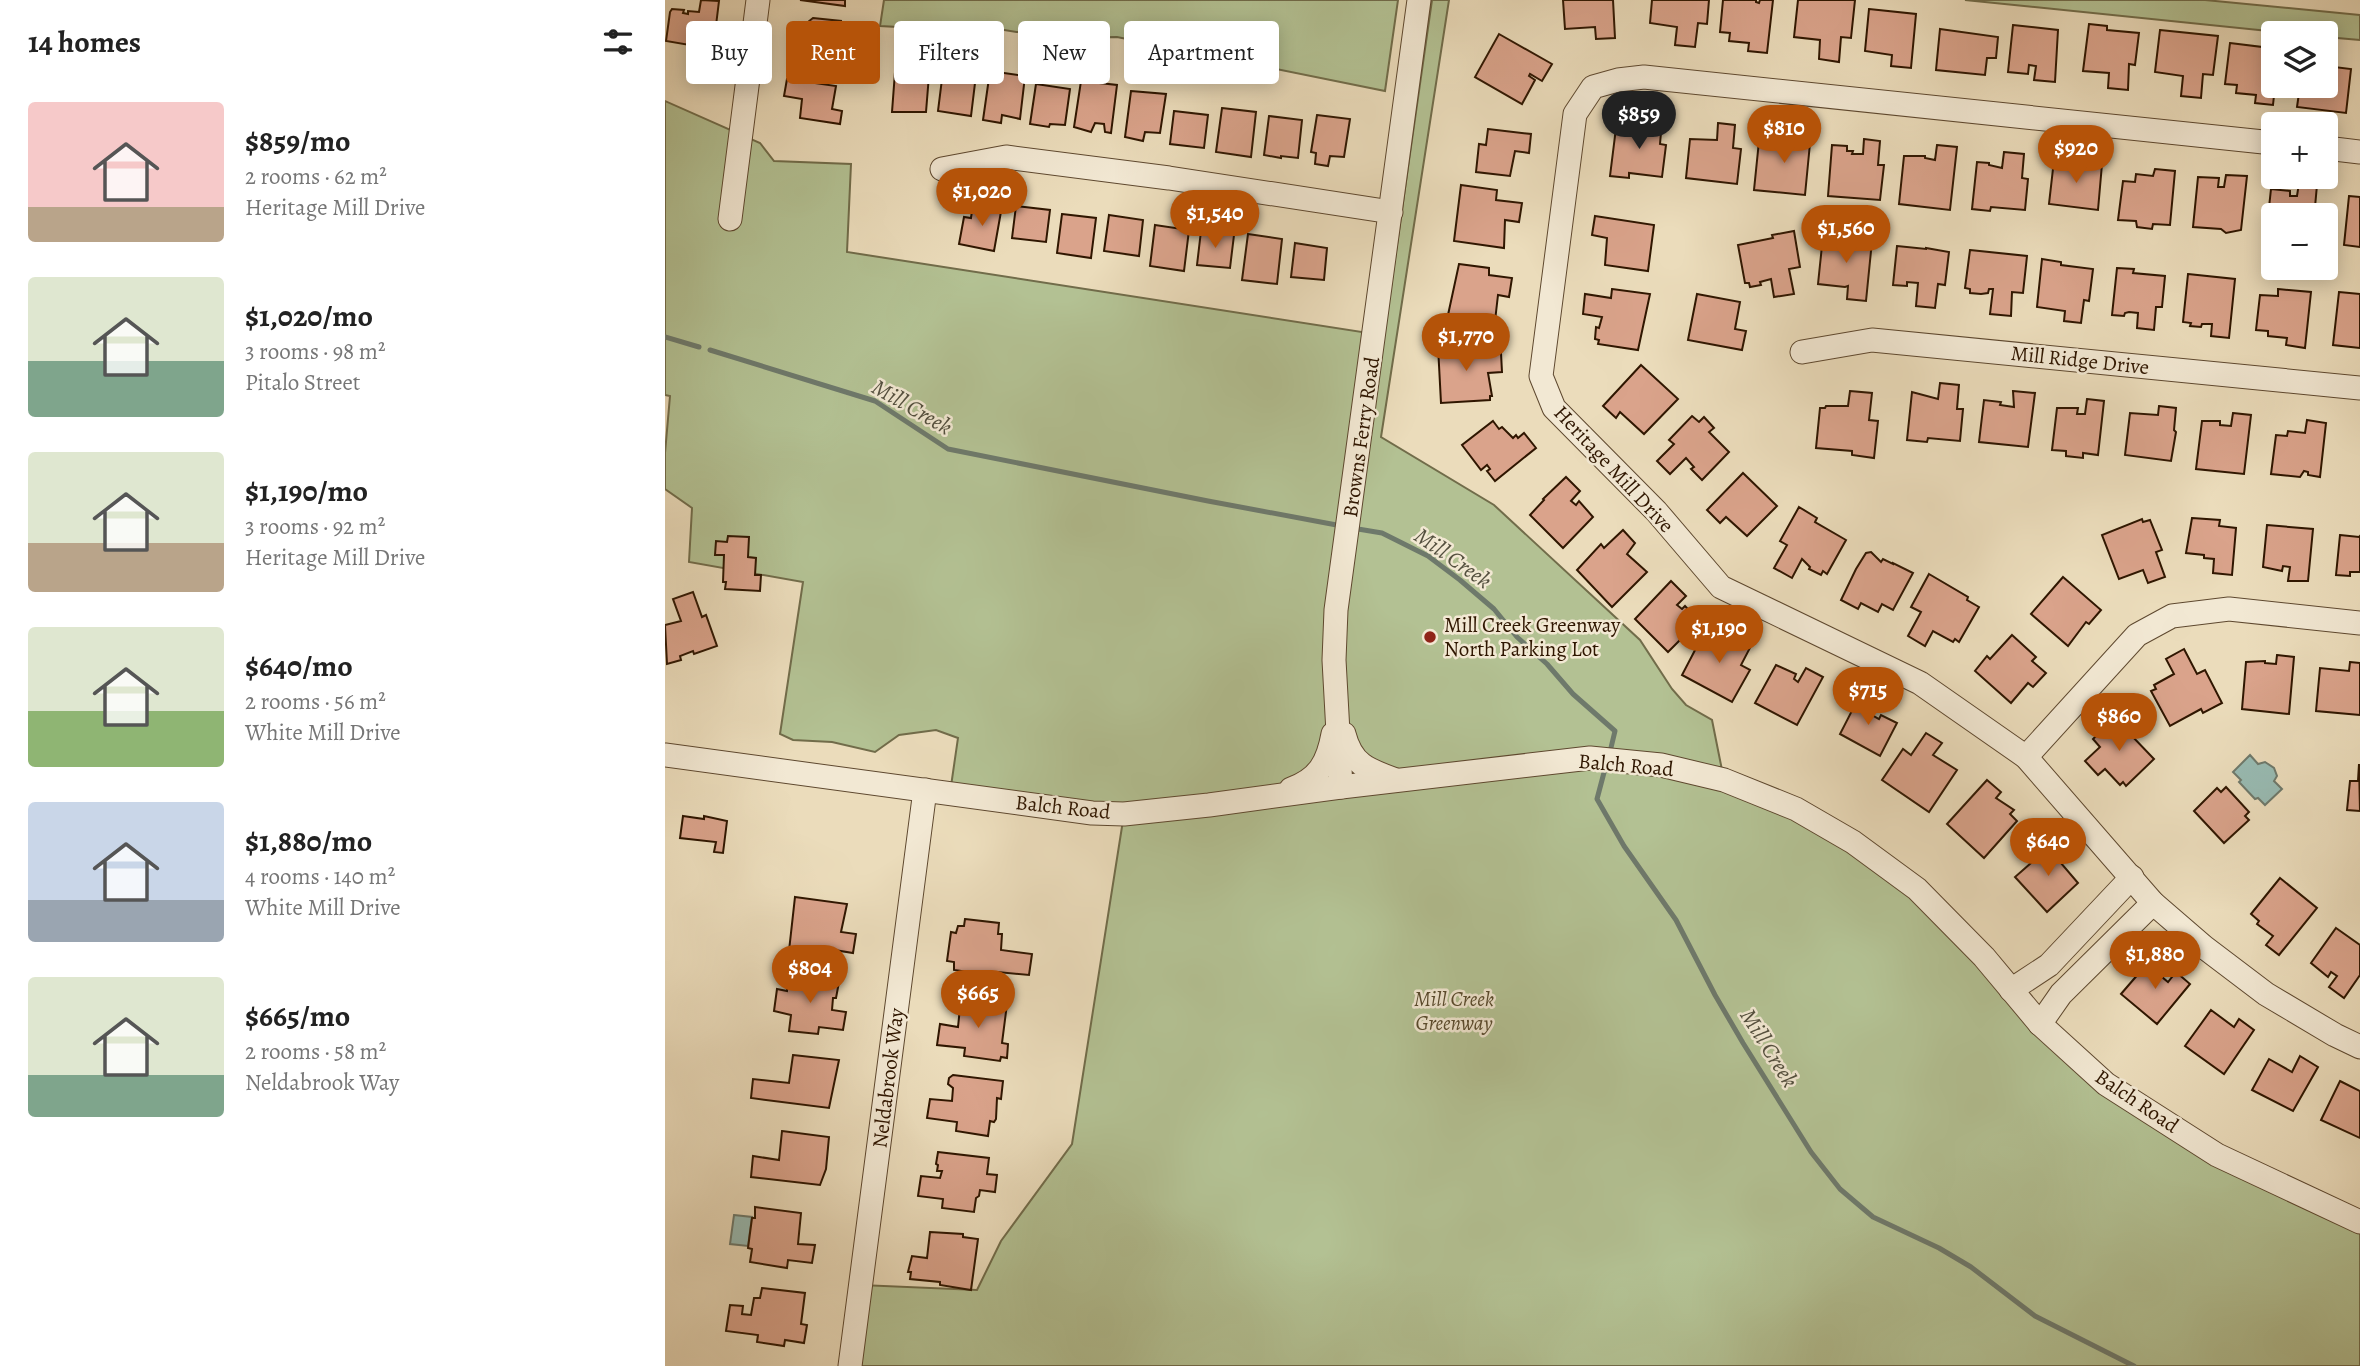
<!DOCTYPE html>
<meta charset="utf-8">
<style>
body{margin:0;font-family:Alegreya,serif;background:#f2f2f2;color:#222;height:100vh;display:flex;flex-direction:column;font-size:26px;white-space:nowrap}
*{box-sizing:border-box;margin:0}
p{font-size:23px;color:#767676}
.icon{flex:none;width:38px;height:38px;fill:none;stroke:currentColor;stroke-width:2;stroke-linecap:round;stroke-linejoin:round}
.map{position:relative;flex:1;overflow:hidden}
.side{display:flex;flex-direction:column;background:#fff;width:665px}
.side>*{flex:none}
.guide{position:absolute;left:21px;top:21px;width:665px;height:63px;display:flex;gap:14px}
.controls{position:absolute;left:1596px;top:21px;display:grid;gap:14px}
.controls a{display:grid;place-items:center;width:77px;height:77px;border-radius:7px;background:#fff;box-shadow:0 4px 18px #0003;font-size:35px}
.price{position:absolute;translate:-50% -60px;padding:0 16px;border-radius:24px;background:#b45309;color:#fff;font-size:23px;line-height:46px;filter:drop-shadow(0 2px 4px #0008)}
.price::after{content:'';position:absolute;left:50%;top:42px;width:21px;height:16px;margin-left:-10px;background:inherit;clip-path:polygon(0 0,100% 0,50% 100%)}
.price.selected{background:#222;color:#fff}
ul{padding:0;list-style:none}
li{display:flex;align-items:center;gap:21px;height:175px;padding:0 28px}
li span{display:grid;place-items:center;flex:none;width:196px;height:140px;border-radius:7px;color:#555}
li>.icon{margin-inline-start:auto}
span .icon{width:84px;height:84px;fill:#fffc;stroke-width:1}
li b{font-size:30px}
h2{display:flex;justify-content:space-between;align-items:center;height:84px;padding:0 28px;font-size:30px}
.chip{padding:0 24px;border-radius:7px;background:#fff;box-shadow:0 4px 18px #0003;font-size:24px;line-height:63px}
.chip.selected{background:#b45309;color:#fff}
main{display:flex;flex:1;min-height:0}
.map>svg:first-child{display:block}
.green{fill:#b3c193;stroke:#716c4a;stroke-width:2}
.water{fill:#98bbb3;stroke:#6e796b;stroke-width:2}
.lines{fill:none;stroke-linecap:round;stroke-linejoin:round}
.stream{stroke:#6e796b;stroke-width:5}
.building{fill:#daa38b;stroke:#2f1600;stroke-width:2}
.minor-casing{stroke:#5e482f;stroke-width:25}
.minor{stroke:#f2e8d3;stroke-width:23}
.poi-dot{fill:#8f2418;stroke:#f2e8d3;stroke-width:2.5}
.labels{text-anchor:middle;dominant-baseline:central;stroke-width:5;stroke-linejoin:round;paint-order:stroke}
.street-label{font-size:21px;fill:#2f1600;stroke:#f2e8d3}
.poi-label{font-size:21px;fill:#2f1600;stroke:#f2e8d3;text-anchor:start}
.park-label{font-size:21px;font-style:italic;fill:#57492c;stroke:#f2e8d3}
.water-label{font-size:23px;font-style:italic;fill:#54503f;stroke:#f2e8d3}
</style>
<main>
<section class="side">
<h2>14 homes<svg class="icon" aria-label="filters" viewBox="0 0 24 24"><path d="M4 7h16M4 17h16"/><circle cx="9" cy="7" r="2"/><circle cx="15" cy="17" r="2"/></svg></h2>
<ul>
<li><span style="background:linear-gradient(#f6c9c9 75%,#b9a48a 0)"><svg class="icon" aria-label="home" viewBox="0 0 24 24"><path d="M3 11l9-7 9 7M6 9v11h12V9"/></svg></span><div><b>$859/mo</b><p>2 rooms · 62 m²</p><p>Heritage Mill Drive</p></div></li>
<li><span style="background:linear-gradient(#dfe7d0 60%,#7fa58c 0)"><svg class="icon" aria-label="home" viewBox="0 0 24 24"><path d="M3 11l9-7 9 7M6 9v11h12V9"/></svg></span><div><b>$1,020/mo</b><p>3 rooms · 98 m²</p><p>Pitalo Street</p></div></li>
<li><span style="background:linear-gradient(#dfe7d0 65%,#b9a48a 0)"><svg class="icon" aria-label="home" viewBox="0 0 24 24"><path d="M3 11l9-7 9 7M6 9v11h12V9"/></svg></span><div><b>$1,190/mo</b><p>3 rooms · 92 m²</p><p>Heritage Mill Drive</p></div></li>
<li><span style="background:linear-gradient(#dfe7d0 60%,#8fb573 0)"><svg class="icon" aria-label="home" viewBox="0 0 24 24"><path d="M3 11l9-7 9 7M6 9v11h12V9"/></svg></span><div><b>$640/mo</b><p>2 rooms · 56 m²</p><p>White Mill Drive</p></div></li>
<li><span style="background:linear-gradient(#c9d6e8 70%,#9aa5b1 0)"><svg class="icon" aria-label="home" viewBox="0 0 24 24"><path d="M3 11l9-7 9 7M6 9v11h12V9"/></svg></span><div><b>$1,880/mo</b><p>4 rooms · 140 m²</p><p>White Mill Drive</p></div></li>
<li><span style="background:linear-gradient(#dfe7d0 70%,#7fa58c 0)"><svg class="icon" aria-label="home" viewBox="0 0 24 24"><path d="M3 11l9-7 9 7M6 9v11h12V9"/></svg></span><div><b>$665/mo</b><p>2 rooms · 58 m²</p><p>Neldabrook Way</p></div></li>
</ul>
</section>
<div class="map">
<svg width="1695" height="1366" viewBox="0 0 1695 1366">
<rect width="100%" height="100%" fill="#ebdcbb"/>
<filter id="stains"><feTurbulence type="fractalNoise" baseFrequency=".00286" numOctaves="4"/><feColorMatrix values="0 0 0 0 .2 0 0 0 0 .09 0 0 0 0 .02 0 0 0 .5 -.17"/></filter>
<radialGradient id="worn" r=".72"><stop offset=".6" stop-color="#630" stop-opacity="0"/><stop offset="1" stop-color="#630" stop-opacity=".3"/></radialGradient>
<g class="green">
<path d="M219 0H733L720 91 452 37 389 38 321 27 252 28 215 26Z"/>
<path d="M767 0H784L716 437 829 505 975 640 1007 689 1021 705 1047 720 1059 780 1188 842 1441 1084 1695 1222V1366H185L196 1285 312 1290 336 1241 407 1144 459 814 285 793 293 738 271 730 234 735 210 752 167 742 128 740 115 734 138 582 24 562 27 508 0 489V453L5 396 0 395V101L95 143 109 161 186 164 182 252 710 334 705 433Z"/>
<path d="M1300 0H1540L1695 15V40L1661 37V33H1623Z"/>
</g>
<g class="water">
<path d="M1585 755 1593 764 1600 762 1609 768 1612 776 1609 781 1617 789 1600 805 1593 798 1590 799 1574 782 1576 780 1568 772Z"/>
<path d="M69 1215 87 1217 83 1246 65 1244Z"/>
</g>
<g class="lines">
<g class="stream">
<path d="M0 337 34 347"/>
<path d="M45 350 210 401 283 449 543 501 677 526"/>
<path d="M687 528 717 533 763 556 795 580 829 609 852 637 882 664 908 694 950 731 944 756"/>
<path d="M941 765 932 799 959 846 1011 920 1050 995 1078 1043 1146 1152 1175 1189 1208 1217 1274 1248 1306 1267 1370 1316 1469 1366"/>
</g>
</g>
<g class="building">
<path d="M36 0 54 1 47 58 31 57 32 52 24 51 25 45 1 41 5 12 7 9 19 10 18 13 23 14V11L34 12Z"/>
<path d="M135 0H180V6Z"/>
<path d="M898 0H948L950 38 931 39 930 27 900 29Z"/>
<path d="M987 0H1044L1042 24 1033 23 1030 47 1010 45 1012 27 985 23Z"/>
<path d="M1058 0H1091V2L1094 3 1095 0H1108L1102 53 1083 51 1084 43 1064 41 1065 33 1055 32Z"/>
<path d="M1133 0H1190L1186 38 1176 37 1174 62 1154 59 1155 40 1129 37Z"/>
<path d="M1204 9 1251 14 1246 68 1226 66 1227 55 1200 51Z"/>
<path d="M148 18 176 21 173 45 188 47 185 70 124 62 126 42 140 44 142 34H145V30L142 26 143 22Z"/>
<path d="M1424 24 1442 26V30L1474 33 1470 65 1464 64 1463 90 1443 88 1444 73 1418 71Z"/>
<path d="M1348 25 1393 30 1390 82 1369 80 1371 66 1364 65 1363 74 1343 72Z"/>
<path d="M1275 29 1333 37 1331 58H1322L1320 75 1271 70Z"/>
<path d="M1495 30 1553 36 1548 75 1538 74 1536 98 1516 96 1518 76 1490 72Z"/>
<path d="M834 34 887 64 877 81 865 74 864 76 870 80 857 104 810 77Z"/>
<path d="M1565 43 1597 47V49L1608 50V86H1610L1608 105 1590 103 1591 95 1571 93 1572 85 1560 84Z"/>
<path d="M1661 66 1686 69 1681 113 1632 107 1635 86H1661Z"/>
<path d="M325 71 360 76 355 119 337 115 336 123 318 120Z"/>
<path d="M230 72 264 75 261 112H227Z"/>
<path d="M122 79 171 86 167 109 177 111 175 124 135 118 137 99 119 96Z"/>
<path d="M277 79 310 83 306 116 273 111Z"/>
<path d="M416 81 452 85 446 133 440 132 439 124 430 123 426 132 409 127Z"/>
<path d="M371 84 405 89 400 125 385 124 384 127 365 124Z"/>
<path d="M466 91 501 94 495 133 480 132 478 141 460 137Z"/>
<path d="M557 108 591 112 586 157 551 152Z"/>
<path d="M509 111 543 115 539 148 505 144Z"/>
<path d="M652 115 685 119 679 157 665 156 663 166 650 164 651 153 646 152Z"/>
<path d="M604 116 637 120 633 158 616 156V158L599 155Z"/>
<path d="M978 119 997 121 995 144 1001 145 997 177 964 173V178L945 176 951 128 971 127V134H976Z"/>
<path d="M1053 123 1070 125 1068 148 1076 149 1072 184 1021 178 1025 139 1052 140Z"/>
<path d="M823 129 866 134 864 153 850 151 845 176 811 172 814 144 821 145Z"/>
<path d="M1126 131 1146 133 1140 195 1089 190 1094 141H1112L1125 146Z"/>
<path d="M1199 139 1215 141 1213 165H1219L1215 200 1163 196 1167 145 1182 146V151H1188L1187 154H1198Z"/>
<path d="M1272 145 1292 147 1285 210 1234 204 1239 156H1260V158L1270 160Z"/>
<path d="M1339 152 1359 154 1357 178 1363 179 1360 210 1326 207 1325 211 1307 209 1312 162 1324 163V165L1337 168Z"/>
<path d="M1389 160 1437 164 1433 210 1384 204Z"/>
<path d="M1490 169 1510 171 1505 225 1488 224 1487 229 1472 227 1471 221 1453 220 1458 181 1470 182 1471 174 1488 176Z"/>
<path d="M1561 175 1582 176 1576 230 1561 233 1556 229 1528 227 1533 177 1554 178 1553 187H1559Z"/>
<path d="M1634 183 1652 185 1650 207H1659L1658 215H1608V227L1602 226 1606 189 1625 191V196H1632Z"/>
<path d="M796 185 832 190 831 200 857 203 854 222 840 220 839 248 789 241Z"/>
<path d="M1684 196 1695 197V247L1679 245Z"/>
<path d="M318 202 337 206 329 251 294 244 299 217 306 218 307 211 316 212Z"/>
<path d="M351 206 385 210 381 242 347 238Z"/>
<path d="M397 214 431 218 426 258 392 253Z"/>
<path d="M444 215 478 220 474 256 439 251Z"/>
<path d="M930 216 989 225 983 271 940 265 942 238 927 235Z"/>
<path d="M490 225 524 230 519 271 485 266Z"/>
<path d="M536 231 569 235 565 268 532 265Z"/>
<path d="M1129 231 1135 267 1124 269 1129 294 1109 297 1106 279 1095 282 1096 285 1085 287 1084 283H1080L1073 245 1108 238 1107 235Z"/>
<path d="M583 234 617 239 612 284 577 280Z"/>
<path d="M1158 236 1207 241 1201 301 1182 299 1183 286 1180 287 1153 284Z"/>
<path d="M630 243 662 248 659 280 626 277Z"/>
<path d="M1232 246 1261 249V248L1284 252 1280 285 1273 284 1270 308 1251 306 1253 283 1242 282V286L1228 285Z"/>
<path d="M1305 250 1362 256 1358 293 1347 292 1346 316 1325 314 1328 289H1324L1323 293 1316 294 1305 293V289L1300 288Z"/>
<path d="M1377 259 1396 262V265L1428 269 1424 301 1419 300 1416 323 1399 321 1400 311 1372 307Z"/>
<path d="M794 264 824 268V275L847 278 844 297 833 295 830 321 783 315Z"/>
<path d="M1452 268 1469 269 1468 273 1500 276 1497 307H1491L1489 330 1472 328 1473 313 1464 312 1460 313 1459 316 1447 315Z"/>
<path d="M1523 274 1570 279 1564 338 1546 336 1547 324H1537L1536 327 1525 326 1526 323 1518 322Z"/>
<path d="M947 289 985 294 973 350 933 344 934 340 930 339 931 327 934 328 937 317 918 314 920 294 946 298Z"/>
<path d="M1613 289 1646 292 1640 348 1621 345 1622 338 1603 336V331L1591 330 1595 295 1613 296Z"/>
<path d="M1674 292 1695 294V348L1668 345Z"/>
<path d="M1032 294 1075 302 1070 329 1081 331 1077 350 1023 340Z"/>
<path d="M809 344V354L836 353 837 372 823 373 827 396H825V400L776 403 773 346Z"/>
<path d="M976 365 1013 399 979 434 955 412 951 418 938 406Z"/>
<path d="M1275 383 1294 385 1292 409H1298L1295 441 1263 438 1262 442 1242 440 1247 392 1273 399Z"/>
<path d="M1185 391 1207 393 1204 420 1213 421 1209 458 1187 455V451L1151 448 1155 408H1160L1161 406H1183Z"/>
<path d="M1348 391 1370 393 1363 447 1314 442 1319 400 1336 402 1335 405 1349 407Z"/>
<path d="M1422 399 1439 401 1433 455 1418 453V458L1401 456V451L1387 450 1392 408H1413L1412 414H1420Z"/>
<path d="M1494 406 1511 408 1509 430 1511 432 1506 461 1460 455 1465 413 1493 415Z"/>
<path d="M1568 413 1586 415 1579 474 1531 469 1537 421H1555V425L1566 426Z"/>
<path d="M1027 416 1034 422 1039 417 1049 428 1044 432 1064 452 1037 480 1026 469 1029 467 1021 458 1005 474 992 461 1009 444 1004 440Z"/>
<path d="M1642 420 1661 423 1655 477 1643 475V472L1639 471 1635 477 1606 474 1611 435 1622 436 1623 431 1640 433Z"/>
<path d="M828 421 834 429 837 427 848 438 851 435 853 438 859 433 871 448 830 481 822 471 825 469 822 465 816 470 797 445Z"/>
<path d="M1078 473 1112 506 1082 536 1061 517 1055 523 1042 510Z"/>
<path d="M901 477 915 491 906 501 911 505 914 501 928 517 898 548 865 515 879 500 878 499Z"/>
<path d="M1134 507 1152 518 1150 522 1181 540 1162 574 1158 571 1156 575 1144 569 1145 567 1137 559 1127 578 1109 568 1122 545 1115 541Z"/>
<path d="M1527 518 1555 520 1554 526 1571 528 1567 575 1548 573 1549 559 1539 558V555L1521 553Z"/>
<path d="M1477 519 1478 522 1485 520 1497 550 1491 552 1500 577 1483 583 1478 570 1454 579 1437 535Z"/>
<path d="M1602 525 1648 529 1643 581H1623L1625 567 1618 566 1617 571 1598 567Z"/>
<path d="M958 530 970 543 962 554 982 572 947 607 912 570 936 544 939 548Z"/>
<path d="M1675 535 1694 537 1695 536V572H1685V576L1671 575Z"/>
<path d="M63 536 84 537 83 557 91 558 90 575H96L95 591 60 589 61 582H58L59 555H50L51 541 62 542Z"/>
<path d="M1206 552 1216 562 1218 559 1228 564V563L1248 573 1228 610 1217 604 1213 612 1196 603 1193 609 1176 600 1191 569 1201 553Z"/>
<path d="M1264 574 1303 597 1302 600 1314 607 1294 642 1290 639 1288 642 1268 631 1260 646 1243 636 1256 612 1246 607Z"/>
<path d="M1398 577 1436 610 1424 624 1421 622 1403 646 1366 614Z"/>
<path d="M1006 581 1021 596 1012 605 1017 609 1020 606 1034 621 1003 652 970 619Z"/>
<path d="M28 592 37 617 41 615 52 646 29 654 28 651 15 656 16 660 2 664 0 625 16 621 8 599Z"/>
<path d="M1040 631 1065 645 1071 633 1088 642 1076 665 1085 670 1067 702 1017 675Z"/>
<path d="M1347 635 1371 657 1367 661 1381 673 1368 687 1363 683 1346 703 1310 671 1322 656 1325 659Z"/>
<path d="M1519 649 1532 674 1540 670 1557 703 1538 713 1536 709 1505 726 1486 691 1491 689 1489 685 1509 674 1501 659Z"/>
<path d="M1612 655 1629 657 1624 714 1577 709 1581 662 1600 661V663L1611 664Z"/>
<path d="M1685 662 1695 663V715L1651 711 1655 668 1684 671Z"/>
<path d="M1111 665 1131 674 1129 679 1133 682 1141 668 1158 677 1132 725 1090 703Z"/>
<path d="M1195 695 1212 704 1207 715 1214 719 1216 715 1232 723 1215 756 1175 734Z"/>
<path d="M1454 714 1469 730 1465 734 1489 759 1461 786 1458 782 1455 785 1440 769 1433 775 1420 761 1435 747 1428 739Z"/>
<path d="M1261 733 1277 743 1268 755 1292 770 1264 812 1217 780 1238 749 1246 755Z"/>
<path d="M1694 764 1695 811 1682 810 1685 781H1693Z"/>
<path d="M1322 780 1336 792 1331 798 1349 810 1345 814 1352 821 1319 858 1282 824Z"/>
<path d="M1561 787 1584 812 1580 816 1584 820 1559 843 1529 811 1552 788 1556 792Z"/>
<path d="M18 816 39 819V816L62 821 58 853 49 852 51 842 15 838Z"/>
<path d="M1389 843 1402 857 1395 862 1413 883 1382 912 1350 877Z"/>
<path d="M1615 878 1652 908 1614 955 1601 945 1608 936 1592 924 1594 921 1586 914Z"/>
<path d="M130 897 182 904 176 932 191 934 188 953 163 949 162 956 124 951Z"/>
<path d="M300 919 334 923 333 934H337L336 950 367 954 364 975 333 972V976L289 970V962L282 961 286 932 291 933 293 926H299Z"/>
<path d="M1671 928 1695 945V975L1679 998 1664 987 1672 976 1666 972 1663 977 1646 963Z"/>
<path d="M1487 958 1502 971 1497 977 1503 982 1511 972 1525 984 1492 1024 1456 994Z"/>
<path d="M123 975 174 982 171 998H168L167 1010 181 1012 178 1030 154 1027 153 1034 124 1031 126 1015 109 1011 112 989 122 991Z"/>
<path d="M296 998 342 1004 337 1043 343 1044 342 1058 336 1057 335 1061 299 1056 300 1048 272 1045 275 1024 293 1027Z"/>
<path d="M1546 1010 1569 1027 1574 1019 1589 1030 1559 1074 1520 1046Z"/>
<path d="M128 1055 174 1060 164 1108 86 1098 88 1079 124 1083Z"/>
<path d="M1635 1056 1653 1067 1628 1111 1587 1090 1604 1059 1627 1072Z"/>
<path d="M288 1075 338 1081 336 1099 332 1098 331 1119 329 1122 325 1121 323 1136 291 1131 292 1122 262 1118 265 1099 287 1101 288 1088 283 1084 284 1078Z"/>
<path d="M1675 1081 1695 1091V1138L1656 1120Z"/>
<path d="M117 1131 164 1137 161 1169 155 1185 86 1177 88 1156 114 1160Z"/>
<path d="M273 1152 324 1158 322 1174 332 1175 330 1192 315 1190 314 1196 311 1198 309 1212 277 1208 278 1199 253 1196 256 1176 275 1178 277 1171H272L273 1165 271 1164Z"/>
<path d="M90 1207 136 1213 133 1244 150 1245 147 1263 123 1260 122 1268 85 1262 87 1249 83 1248 87 1218H90Z"/>
<path d="M265 1232 298 1234V1237L313 1239 306 1290 275 1285V1282L245 1279 246 1272H243L247 1256 262 1258Z"/>
<path d="M97 1288 140 1293 136 1324 142 1325 139 1343 120 1340 119 1346 92 1342 93 1335 61 1331 65 1305 78 1306 77 1314 86 1315 89 1298H95Z"/>
</g>
<g class="lines">
<defs>
<g id="minor">
<path d="M1608 143 979 77 953 80 928 87 910 114 876 376 889 408 991 511 1056 587 1255 683 1361 757 1488 903 1539 947 1601 994 1670 1035 1695 1047"/>
<path d="M1661 148 1695 152"/>
<path d="M277 169 341 157 504 178 726 212"/>
<path d="M65 219 93 0"/>
<path d="M1137 352 1207 340 1695 388"/>
<path d="M679 734C687 765 703 770 731 780"/>
<path d="M0 755 427 813 459 814 544 805 676 787 925 758 996 765 1059 780 1131 809 1188 842 1252 889 1319 957 1375 1024 1441 1084 1552 1155 1695 1222"/>
<path d="M1361 757 1472 635 1507 616 1564 609 1695 623"/>
<path d="M676 787 669 660 671 610 754 0"/>
<path d="M626 789C654 779 663 762 668 734"/>
<path d="M1346 990 1384 965 1467 877"/>
<path d="M1375 1024 1396 994 1488 903"/>
<path d="M185 1366 260 790"/>
</g>
</defs>
<use href="#minor" class="minor-casing"/>
<use href="#minor" class="minor"/>
</g>
<circle class="poi-dot" cx="765" cy="637" r="7"/>
<g class="labels">
<g class="street-label">
<text transform="translate(1415 360) rotate(6)">Mill Ridge Drive</text>
<text transform="translate(696 437) rotate(-82)">Browns Ferry Road</text>
<text transform="translate(949 469) rotate(47)">Heritage Mill Drive</text>
<text transform="translate(961 765) rotate(5)">Balch Road</text>
<text transform="translate(398 807) rotate(6)">Balch Road</text>
<text transform="translate(223 1078) rotate(-83)">Neldabrook Way</text>
<text transform="translate(1472 1101) rotate(34)">Balch Road</text>
</g>
<g class="poi-label">
<text x="779" y="625">Mill Creek Greenway<tspan x="779" dy="24">North Parking Lot</tspan></text>
</g>
<g class="park-label">
<text x="789" y="999">Mill Creek<tspan x="789" dy="24">Greenway</tspan></text>
</g>
<g class="water-label">
<text transform="translate(247 407) rotate(30)">Mill Creek</text>
<text transform="translate(788 558) rotate(35)">Mill Creek</text>
<text transform="translate(1104 1048) rotate(58)">Mill Creek</text>
</g>
</g>
<rect width="100%" height="100%" filter="url(#stains)"/>
<rect width="100%" height="100%" fill="url(#worn)"/>
</svg>
<div class="controls">
<a><svg class="icon" aria-label="layers" viewBox="0 0 24 24"><path d="M12 4l9 5-9 5-9-5zM3 14l9 5 9-5"/></svg></a>
<a>+</a>
<a>−</a>
</div>
<b class="price selected" style="left:974px;top:151px">$859</b>
<b class="price" style="left:1119px;top:165px">$810</b>
<b class="price" style="left:1411px;top:185px">$920</b>
<b class="price" style="left:317px;top:228px">$1,020</b>
<b class="price" style="left:550px;top:250px">$1,540</b>
<b class="price" style="left:1181px;top:265px">$1,560</b>
<b class="price" style="left:801px;top:373px">$1,770</b>
<b class="price" style="left:1054px;top:665px">$1,190</b>
<b class="price" style="left:1203px;top:727px">$715</b>
<b class="price" style="left:1454px;top:753px">$860</b>
<b class="price" style="left:1383px;top:878px">$640</b>
<b class="price" style="left:1490px;top:991px">$1,880</b>
<b class="price" style="left:145px;top:1005px">$804</b>
<b class="price" style="left:313px;top:1030px">$665</b>
<div class="guide">
<a class="chip">Buy</a>
<a class="chip selected">Rent</a>
<a class="chip">Filters</a>
<a class="chip">New</a>
<a class="chip">Apartment</a>
</div>
</div>
</main>
